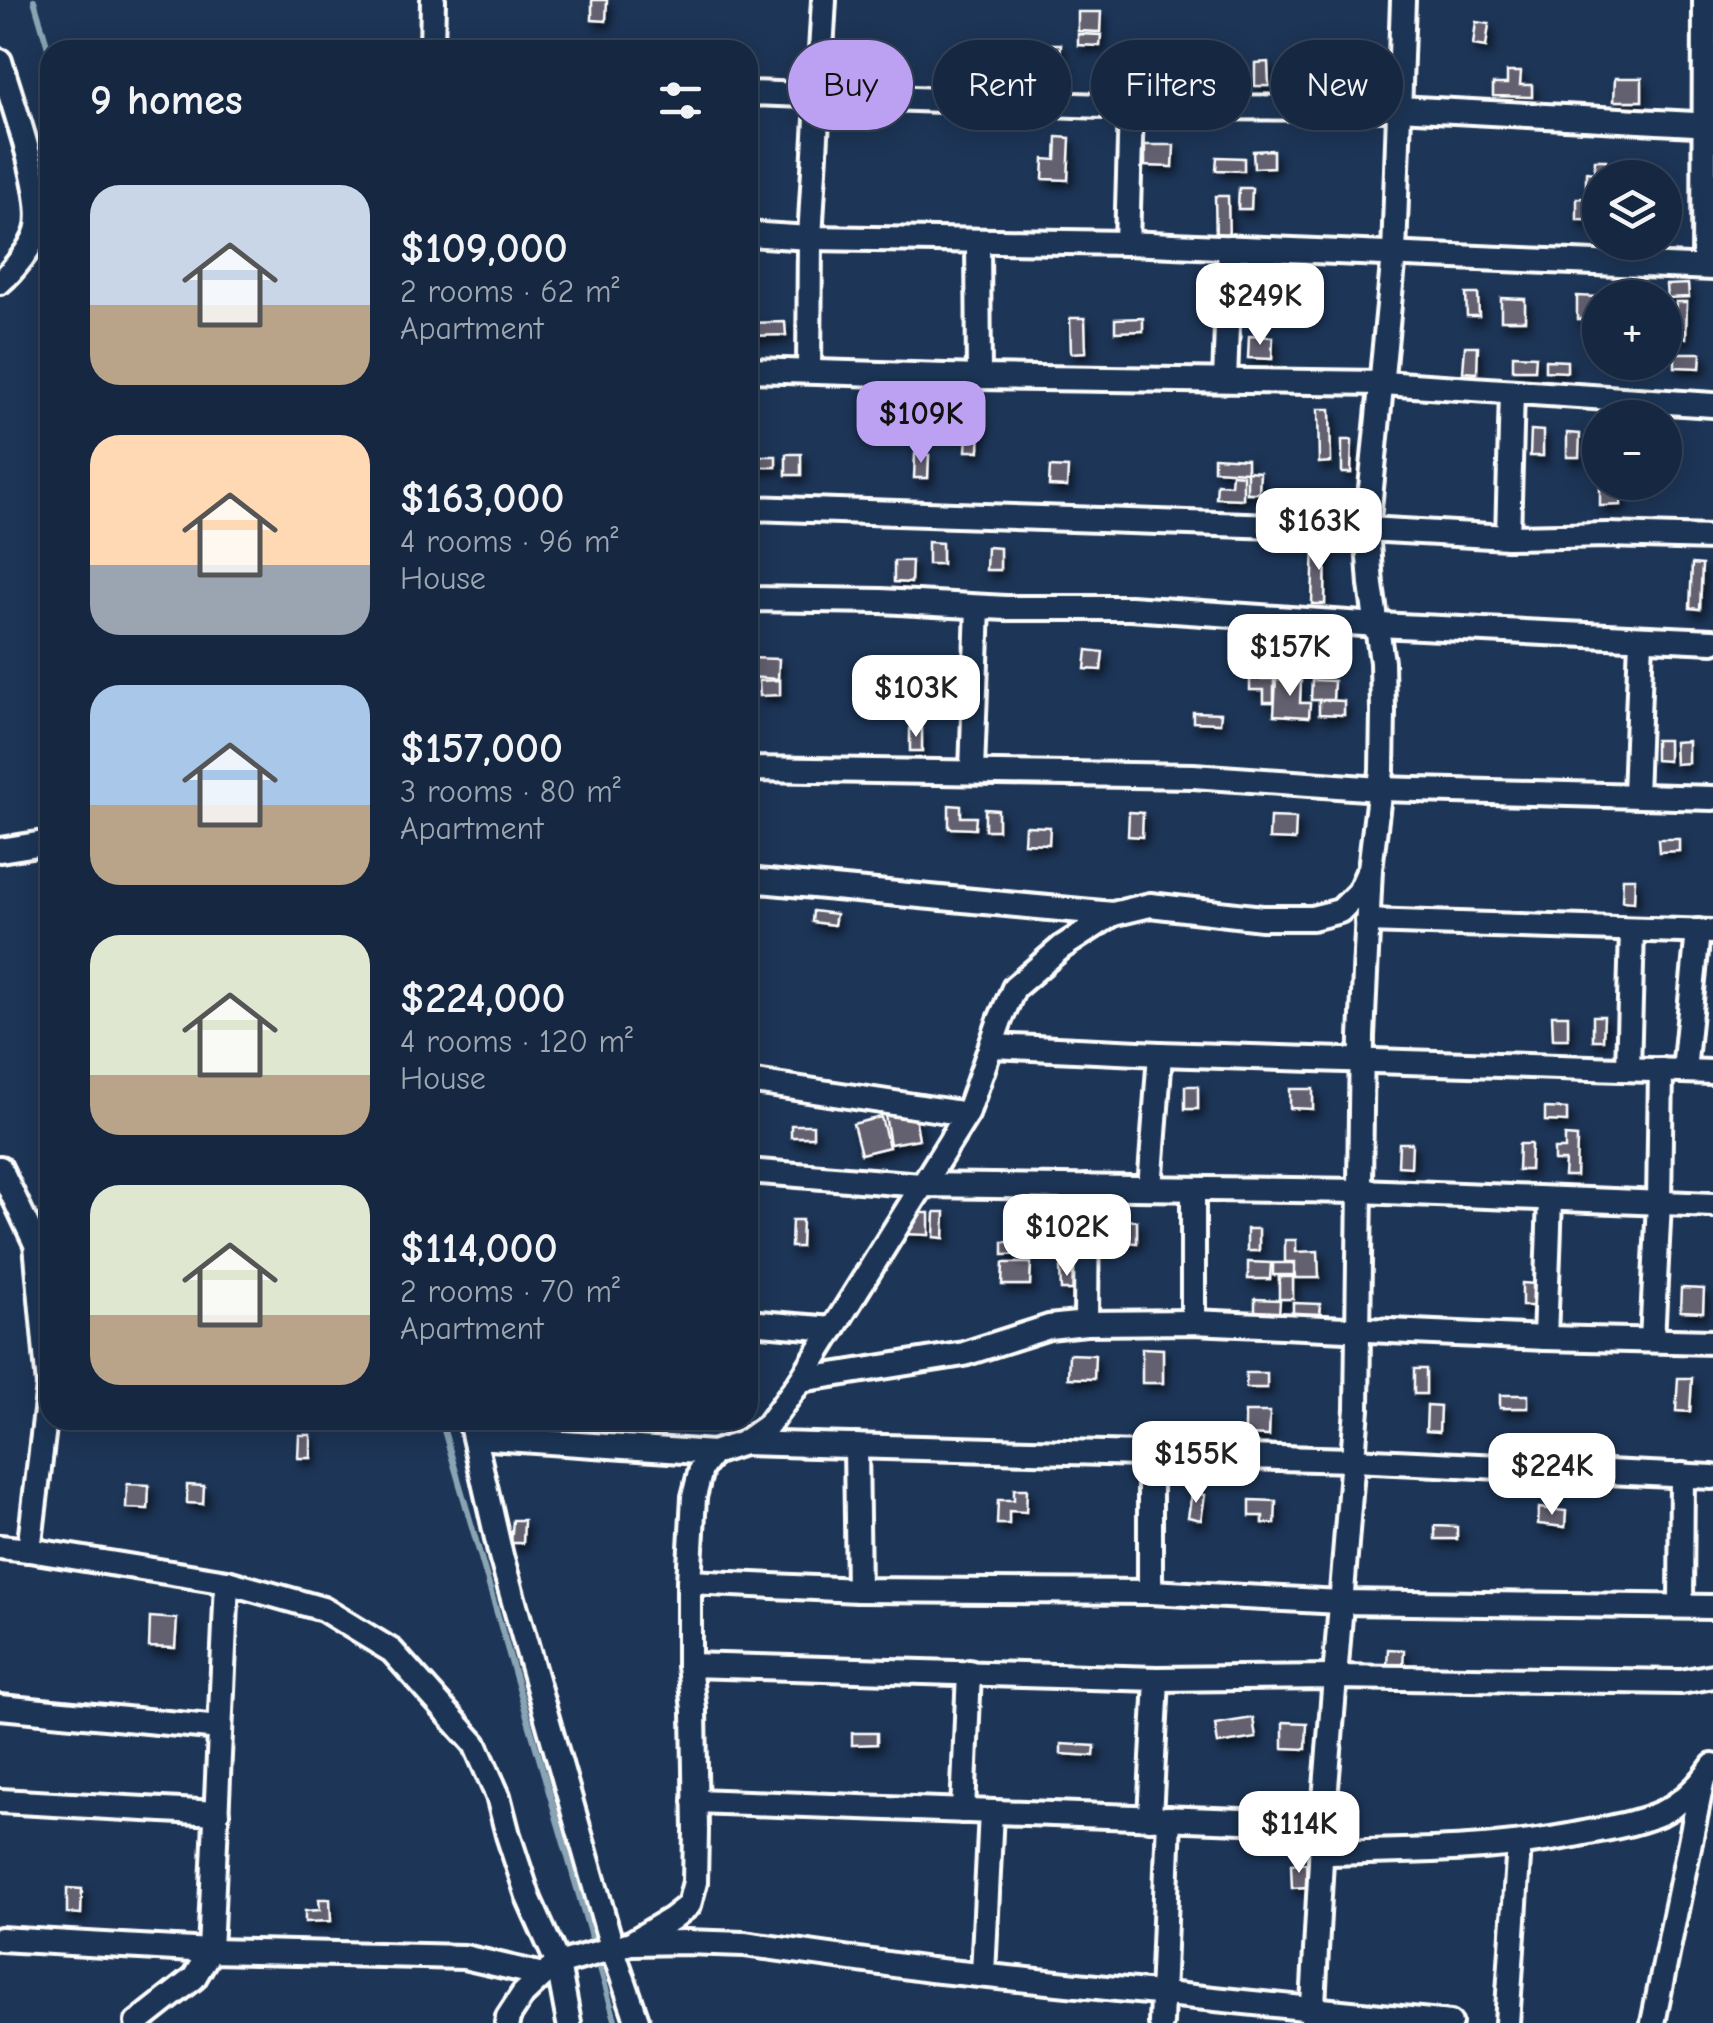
<!DOCTYPE html>
<meta charset="utf-8">
<style>
body{margin:0;font-family:"Comic Neue",sans-serif;background:#23344c;color:#f1f3f6;height:100vh;display:flex;flex-direction:column;font-size:38px;white-space:nowrap}
*{box-sizing:border-box;margin:0}
p{font-size:32px;color:#9ea6b1}
.icon{flex:none;width:55px;height:55px;fill:none;stroke:currentColor;stroke-width:2;stroke-linecap:round;stroke-linejoin:round}
.map{position:relative;flex:1;overflow:hidden}
.panel{position:absolute;left:40px;top:40px;width:718px;height:1390px;display:flex;flex-direction:column;background:#162841;border-radius:30px;box-shadow:0 5px 25px #0003,0 0 0 2px #35445a}
.panel>*{flex:none}
.top-card{position:absolute;left:788px;top:40px;width:775px;height:90px;display:flex;gap:20px}
.tools{position:absolute;left:1582px;top:160px;display:grid;gap:20px}
.tools a{display:grid;place-items:center;width:100px;height:100px;border-radius:50%;background:#162841;box-shadow:0 5px 25px #0003,0 0 0 2px #35445a;font-size:50px}
.price{position:absolute;translate:-50% -85px;padding:0 22px;border-radius:20px;background:#fff;color:#222;font-size:32px;line-height:65px;filter:drop-shadow(0 2px 5px #0008)}
.price::after{content:'';position:absolute;left:50%;top:60px;width:30px;height:22px;margin-left:-15px;background:inherit;clip-path:polygon(0 0,100% 0,50% 100%)}
.price.selected{background:#bca0f2;color:#111}
ul{padding:0;list-style:none}
li{display:flex;align-items:center;gap:30px;height:250px;padding:0 50px}
li span{display:grid;place-items:center;flex:none;width:280px;height:200px;border-radius:30px;color:#555}
li>.icon{margin-inline-start:auto}
span .icon{width:120px;height:120px;fill:#fffc;stroke-width:1}
li b{font-size:42px}
h2{display:flex;justify-content:space-between;align-items:center;height:120px;padding:0 50px;font-size:42px}
.tag{padding:0 35px;border-radius:45px;background:#162841;box-shadow:0 5px 25px #0003,0 0 0 2px #35445a;font-size:35px;line-height:90px}
.tag.selected{background:#bca0f2;color:#111}
.map>svg:first-child{display:block}
.lines{fill:none;stroke-linecap:round;stroke-linejoin:round}
.stream{stroke:#8aa4b4;stroke-width:6}
.building{fill:#646070;stroke:#fff;stroke-width:2.5;filter:url(#shadow)}
.street-casing{stroke:#fff;stroke-width:30}
.street{stroke:#1d3557;stroke-width:22}
</style>
<div class="map">
<svg width="1713" height="2023" viewBox="0 0 1713 2023">
<defs>
<filter id="shadow"><feDropShadow dx="4" dy="6" stdDeviation="5" flood-color="#0009"/></filter>
</defs>
<rect width="100%" height="100%" fill="#1d3557"/>
<filter id="ink" filterUnits="userSpaceOnUse"><feTurbulence type="fractalNoise" baseFrequency=".01" numOctaves="2"/><feDisplacementMap in="SourceGraphic" scale="20" xChannelSelector="R" yChannelSelector="G"/><feConvolveMatrix kernelMatrix="1 2 1 2 8 2 1 2 1" color-interpolation-filters="sRGB"/></filter>
<g filter="url(#ink)">
<g class="lines">
<g class="stream">
<path d="M34 0 50 55"/>
<path d="M441 1420 616 2023"/>
</g>
</g>
<g class="building">
<path d="M592 0H607L606 21 592 20Z"/>
<path d="M1078 12H1101L1100 32 1078 31Z"/>
<path d="M1476 22 1489 24 1486 47 1473 45Z"/>
<path d="M1078 34 1101 35 1100 46 1078 45Z"/>
<path d="M1042 44H1061L1060 59H1041Z"/>
<path d="M1041 60 1065 61 1064 87 1040 86Z"/>
<path d="M1268 62 1269 86H1255V63Z"/>
<path d="M1507 72H1521L1520 85H1532V97L1493 96V84H1507Z"/>
<path d="M1352 74 1353 92 1327 93 1326 75Z"/>
<path d="M1615 78H1642V101H1614Z"/>
<path d="M1057 137 1070 138 1068 180 1043 179 1044 159 1056 160Z"/>
<path d="M1145 145H1174L1173 167 1145 166Z"/>
<path d="M1273 150V167L1254 168 1253 151Z"/>
<path d="M1217 157 1244 158V171L1216 170Z"/>
<path d="M1595 160H1606V178H1600V187L1586 186V172L1594 173Z"/>
<path d="M1239 188H1252L1251 209H1238Z"/>
<path d="M1215 196H1228L1229 242H1216Z"/>
<path d="M1577 198 1600 199V220H1577Z"/>
<path d="M1688 284 1689 297 1667 298 1666 285Z"/>
<path d="M1466 294H1478L1479 316H1467Z"/>
<path d="M1577 296 1599 297V319H1577Z"/>
<path d="M1501 298 1525 299V320H1501Z"/>
<path d="M1676 302H1687L1686 338 1675 337Z"/>
<path d="M1070 318H1085L1086 352 1071 353Z"/>
<path d="M1143 318V331L1115 332V319Z"/>
<path d="M785 322 786 335 748 336V323Z"/>
<path d="M1249 336 1273 337 1272 359 1248 358Z"/>
<path d="M1465 346H1478L1477 373 1463 372Z"/>
<path d="M1675 353H1701L1700 368 1675 367Z"/>
<path d="M1513 355 1536 356 1535 370H1513Z"/>
<path d="M1545 360 1567 361V372L1545 371Z"/>
<path d="M1318 409H1330L1331 462 1319 463Z"/>
<path d="M968 418 980 419 979 451H966Z"/>
<path d="M1531 430 1543 431V456H1530Z"/>
<path d="M1567 433 1580 434 1579 457H1567Z"/>
<path d="M1342 440H1352L1351 473H1342Z"/>
<rect x="786" y="454" width="15" height="21"/>
<path d="M915 454 929 455 928 478H914Z"/>
<rect x="752" y="456" width="24" height="11"/>
<path d="M1214 457 1247 459V472L1214 470Z"/>
<path d="M1050 467 1068 468 1067 487 1049 486Z"/>
<path d="M1247 471 1260 472 1259 493H1247Z"/>
<path d="M1232 474 1243 475V499L1216 498 1217 484 1231 485Z"/>
<path d="M1620 483 1621 505 1600 506V484Z"/>
<path d="M1314 541 1326 542 1325 604H1312Z"/>
<path d="M928 542 942 543V564H928Z"/>
<path d="M987 547 1000 548V570H986Z"/>
<path d="M894 561H912L911 583 894 582Z"/>
<path d="M1692 564 1702 565 1700 609 1690 608Z"/>
<path d="M1087 650 1103 652 1101 670 1085 669Z"/>
<path d="M748 658 779 659 778 679 748 677Z"/>
<path d="M1250 679H1274V702H1264V690H1250Z"/>
<path d="M1276 679 1301 680 1300 703H1310L1309 717 1274 715Z"/>
<path d="M780 680V695L760 696 759 681Z"/>
<path d="M1312 680 1334 681 1333 700H1311Z"/>
<path d="M1319 700 1344 701V715L1319 714Z"/>
<path d="M1193 712 1221 713 1220 723 1193 722Z"/>
<rect x="910" y="729" width="12" height="22"/>
<path d="M1655 740H1668V761L1655 760Z"/>
<path d="M1688 741V763L1675 764 1674 742Z"/>
<path d="M949 805 961 806V817H976L975 829 949 828Z"/>
<path d="M985 809 998 810V830H985Z"/>
<path d="M1129 812 1143 813 1142 837 1128 836Z"/>
<path d="M1270 817 1296 818 1295 840 1269 839Z"/>
<path d="M1025 826 1050 827 1049 844 1024 843Z"/>
<path d="M1658 839H1679V851L1659 852Z"/>
<path d="M1623 878H1635L1634 902 1622 901Z"/>
<path d="M813 911 836 914 834 925 812 922Z"/>
<path d="M1552 1015H1568V1039H1553Z"/>
<path d="M1593 1016H1604L1603 1040H1593Z"/>
<rect x="1185" y="1086" width="13" height="23"/>
<path d="M1290 1089H1313V1109L1290 1108Z"/>
<path d="M1545 1108 1567 1109V1122L1545 1121Z"/>
<path d="M914 1110 919 1139 890 1144 885 1115Z"/>
<path d="M881 1117 889 1147 861 1154 853 1124Z"/>
<rect x="791" y="1125" width="22" height="12"/>
<path d="M1565 1136 1577 1137 1576 1176H1564L1565 1161H1554V1149H1565Z"/>
<path d="M1399 1143H1412L1411 1167 1398 1166Z"/>
<path d="M1519 1144H1531L1530 1170H1518Z"/>
<path d="M935 1212H945L944 1238 934 1237Z"/>
<path d="M903 1213H929V1235L902 1234Z"/>
<path d="M1066 1216 1067 1235 1043 1236 1042 1217Z"/>
<path d="M792 1220H802L801 1247H791Z"/>
<path d="M1123 1220 1137 1221V1243L1122 1242Z"/>
<rect x="1247" y="1229" width="12" height="22"/>
<path d="M1285 1240H1296V1252L1318 1251 1319 1278H1295V1262H1285Z"/>
<path d="M1029 1241V1254L1003 1255V1242Z"/>
<path d="M1248 1262 1271 1263 1270 1279H1248Z"/>
<path d="M1003 1263H1031L1030 1285H1002Z"/>
<rect x="1273" y="1263" width="21" height="12"/>
<path d="M1060 1268H1073L1074 1290H1061Z"/>
<rect x="1279" y="1277" width="14" height="22"/>
<path d="M1522 1283 1535 1284 1534 1306H1522Z"/>
<path d="M1681 1288 1704 1289 1703 1312 1680 1311Z"/>
<path d="M1255 1299 1280 1300 1279 1315 1255 1314Z"/>
<path d="M1293 1303 1320 1304 1319 1318 1293 1317Z"/>
<path d="M1142 1348 1163 1349V1383H1142Z"/>
<path d="M1069 1354 1095 1355 1094 1379 1068 1378Z"/>
<rect x="1414" y="1369" width="12" height="25"/>
<rect x="1246" y="1373" width="21" height="15"/>
<path d="M1678 1378H1692L1690 1412 1676 1411Z"/>
<rect x="1500" y="1395" width="28" height="13"/>
<path d="M1427 1405 1440 1406 1439 1432 1426 1431Z"/>
<path d="M1245 1412H1270L1269 1436 1245 1435Z"/>
<path d="M299 1435H311V1458H298Z"/>
<path d="M127 1484 149 1485 148 1509 126 1508Z"/>
<path d="M187 1485 204 1486 203 1504 187 1503Z"/>
<path d="M1014 1489H1027L1026 1512 1009 1511V1524H997L998 1500H1014Z"/>
<path d="M1192 1492 1205 1495 1201 1520 1188 1517Z"/>
<path d="M1250 1500 1276 1501 1275 1524 1263 1523V1516H1250Z"/>
<path d="M1539 1508 1566 1511 1565 1527 1538 1524Z"/>
<path d="M513 1520H524L523 1543H511Z"/>
<path d="M1435 1526 1457 1527V1539H1435Z"/>
<path d="M150 1617 177 1619 175 1648 149 1647Z"/>
<path d="M1388 1649 1404 1650 1402 1685 1386 1684Z"/>
<path d="M1253 1718 1256 1738 1218 1744 1215 1724Z"/>
<path d="M1283 1722 1307 1723 1306 1749 1283 1748Z"/>
<path d="M852 1733H877V1744L852 1745Z"/>
<path d="M1061 1744 1095 1746 1094 1756 1061 1754Z"/>
<path d="M1306 1863 1307 1887 1292 1888 1291 1864Z"/>
<path d="M67 1888 82 1889 81 1914 67 1913Z"/>
<path d="M319 1899H330L331 1921 305 1922V1911L320 1910Z"/>
</g>
<g class="lines">
<defs>
<g id="street">
<path d="M432 50 433 0"/>
<path d="M0 61C11 100 47 196 37 231 33 246 12 272 0 282"/>
<path d="M748 93 1131 107 1398 108 1713 125"/>
<path d="M748 234 810 238 1127 243 1713 268"/>
<path d="M978 241 979 377"/>
<path d="M1127 243 1131 107"/>
<path d="M1704 267 1705 0"/>
<path d="M748 370 979 377 1383 383 1713 405"/>
<path d="M809 371 810 238 824 0"/>
<path d="M1225 380 1230 247"/>
<path d="M748 508 1367 529 1508 537 1608 535 1713 538"/>
<path d="M1508 537 1512 392"/>
<path d="M748 599 881 601 1006 608H1130L1378 625 1713 641"/>
<path d="M748 769 1193 776 1380 789 1713 798"/>
<path d="M972 771 978 607"/>
<path d="M1635 795 1641 639"/>
<path d="M0 850 50 842"/>
<path d="M748 880 1113 914 1150 905 1262 918H1312L1340 911 1359 892 1368 872"/>
<path d="M1367 921 1713 932"/>
<path d="M992 1046 1160 1054 1713 1072"/>
<path d="M1628 1069 1632 931"/>
<path d="M1684 1071 1698 931"/>
<path d="M748 1081 967 1114"/>
<path d="M0 1168 36 1244 49 1386 29 1550"/>
<path d="M748 1171 921 1185 1360 1191 1713 1205"/>
<path d="M1150 1188 1160 1054"/>
<path d="M1193 1189V1322"/>
<path d="M748 1322 833 1329"/>
<path d="M1086 1323 1087 1187"/>
<path d="M1545 1338 1550 1199"/>
<path d="M1652 1340 1659 1203 1661 1070"/>
<path d="M801 1380 964 1354 1049 1327 1086 1323 1193 1322 1545 1338 1713 1342"/>
<path d="M470 1420 501 1556 612 1947 638 2023"/>
<path d="M475 1437 713 1453"/>
<path d="M743 1443 1353 1460 1713 1477"/>
<path d="M856 1446 858 1590"/>
<path d="M0 1547 29 1550 227 1582 323 1609 392 1651 475 1744 498 1796 508 1835 529 1899 558 1964 569 2023"/>
<path d="M689 1582 858 1590 1150 1592 1341 1602 1713 1607"/>
<path d="M1150 1592V1454"/>
<path d="M1681 1605 1682 1475"/>
<path d="M689 1665 1157 1679 1335 1677 1681 1682 1713 1676"/>
<path d="M0 1707 220 1728"/>
<path d="M0 1801 217 1813"/>
<path d="M695 1801 1323 1824"/>
<path d="M963 1811 969 1672"/>
<path d="M1150 1818 1157 1679"/>
<path d="M1322 1853C1412 1851 1501 1851 1589 1832 1614 1827 1639 1823 1663 1812 1683 1802 1701 1784 1713 1766"/>
<path d="M0 1939 210 1951 227 1582"/>
<path d="M633 1943 686 1942 744 1944 930 1970 1450 2023"/>
<path d="M983 1974 991 1812"/>
<path d="M137 2023 194 1978 210 1951 464 1957 543 1975"/>
<path d="M507 2023 508 2017 523 1994 543 1975 558 1964 631 1943 671 1919 689 1905 695 1882 696 1831 694 1710 689 1665V1582L694 1497 701 1469 713 1453 743 1443 767 1426 801 1380 967 1114 1000 1020 1014 988 1062 947 1113 914"/>
<path d="M1161 2023 1169 1818"/>
<path d="M1312 2023 1323 1824 1357 1409 1362 1037 1370 869 1382 770 1383 711 1382 662 1371 585 1367 529 1394 254 1403 0"/>
<path d="M1507 2023 1519 1844"/>
<path d="M1653 2023 1702 1783"/>
</g>
</defs>
<use href="#street" class="street-casing"/>
<use href="#street" class="street"/>
</g>
</g>
</svg>
<div class="tools">
<a><svg class="icon" aria-label="layers" viewBox="0 0 24 24"><path d="M12 4l9 5-9 5-9-5zM3 14l9 5 9-5"/></svg></a>
<a>+</a>
<a>−</a>
</div>
<b class="price" style="left:1260px;top:348px">$249K</b>
<b class="price selected" style="left:921px;top:466px">$109K</b>
<b class="price" style="left:1319px;top:573px">$163K</b>
<b class="price" style="left:1290px;top:699px">$157K</b>
<b class="price" style="left:916px;top:740px">$103K</b>
<b class="price" style="left:1067px;top:1279px">$102K</b>
<b class="price" style="left:1196px;top:1506px">$155K</b>
<b class="price" style="left:1552px;top:1518px">$224K</b>
<b class="price" style="left:1299px;top:1876px">$114K</b>
<div class="top-card">
<a class="tag selected">Buy</a>
<a class="tag">Rent</a>
<a class="tag">Filters</a>
<a class="tag">New</a>
</div>
<section class="panel">
<h2>9 homes<svg class="icon" aria-label="filters" viewBox="0 0 24 24"><path d="M4 7h16M4 17h16"/><circle cx="9" cy="7" r="2"/><circle cx="15" cy="17" r="2"/></svg></h2>
<ul>
<li><span style="background:linear-gradient(#c9d6e8 60%,#b9a48a 0)"><svg class="icon" aria-label="home" viewBox="0 0 24 24"><path d="M3 11l9-7 9 7M6 9v11h12V9"/></svg></span><div><b>$109,000</b><p>2 rooms · 62 m²</p><p>Apartment</p></div></li>
<li><span style="background:linear-gradient(#ffd9b3 65%,#9aa5b1 0)"><svg class="icon" aria-label="home" viewBox="0 0 24 24"><path d="M3 11l9-7 9 7M6 9v11h12V9"/></svg></span><div><b>$163,000</b><p>4 rooms · 96 m²</p><p>House</p></div></li>
<li><span style="background:linear-gradient(#a9c7e8 60%,#b9a48a 0)"><svg class="icon" aria-label="home" viewBox="0 0 24 24"><path d="M3 11l9-7 9 7M6 9v11h12V9"/></svg></span><div><b>$157,000</b><p>3 rooms · 80 m²</p><p>Apartment</p></div></li>
<li><span style="background:linear-gradient(#dfe7d0 70%,#b9a48a 0)"><svg class="icon" aria-label="home" viewBox="0 0 24 24"><path d="M3 11l9-7 9 7M6 9v11h12V9"/></svg></span><div><b>$224,000</b><p>4 rooms · 120 m²</p><p>House</p></div></li>
<li><span style="background:linear-gradient(#dfe7d0 65%,#b9a48a 0)"><svg class="icon" aria-label="home" viewBox="0 0 24 24"><path d="M3 11l9-7 9 7M6 9v11h12V9"/></svg></span><div><b>$114,000</b><p>2 rooms · 70 m²</p><p>Apartment</p></div></li>
</ul>
</section>
</div>
